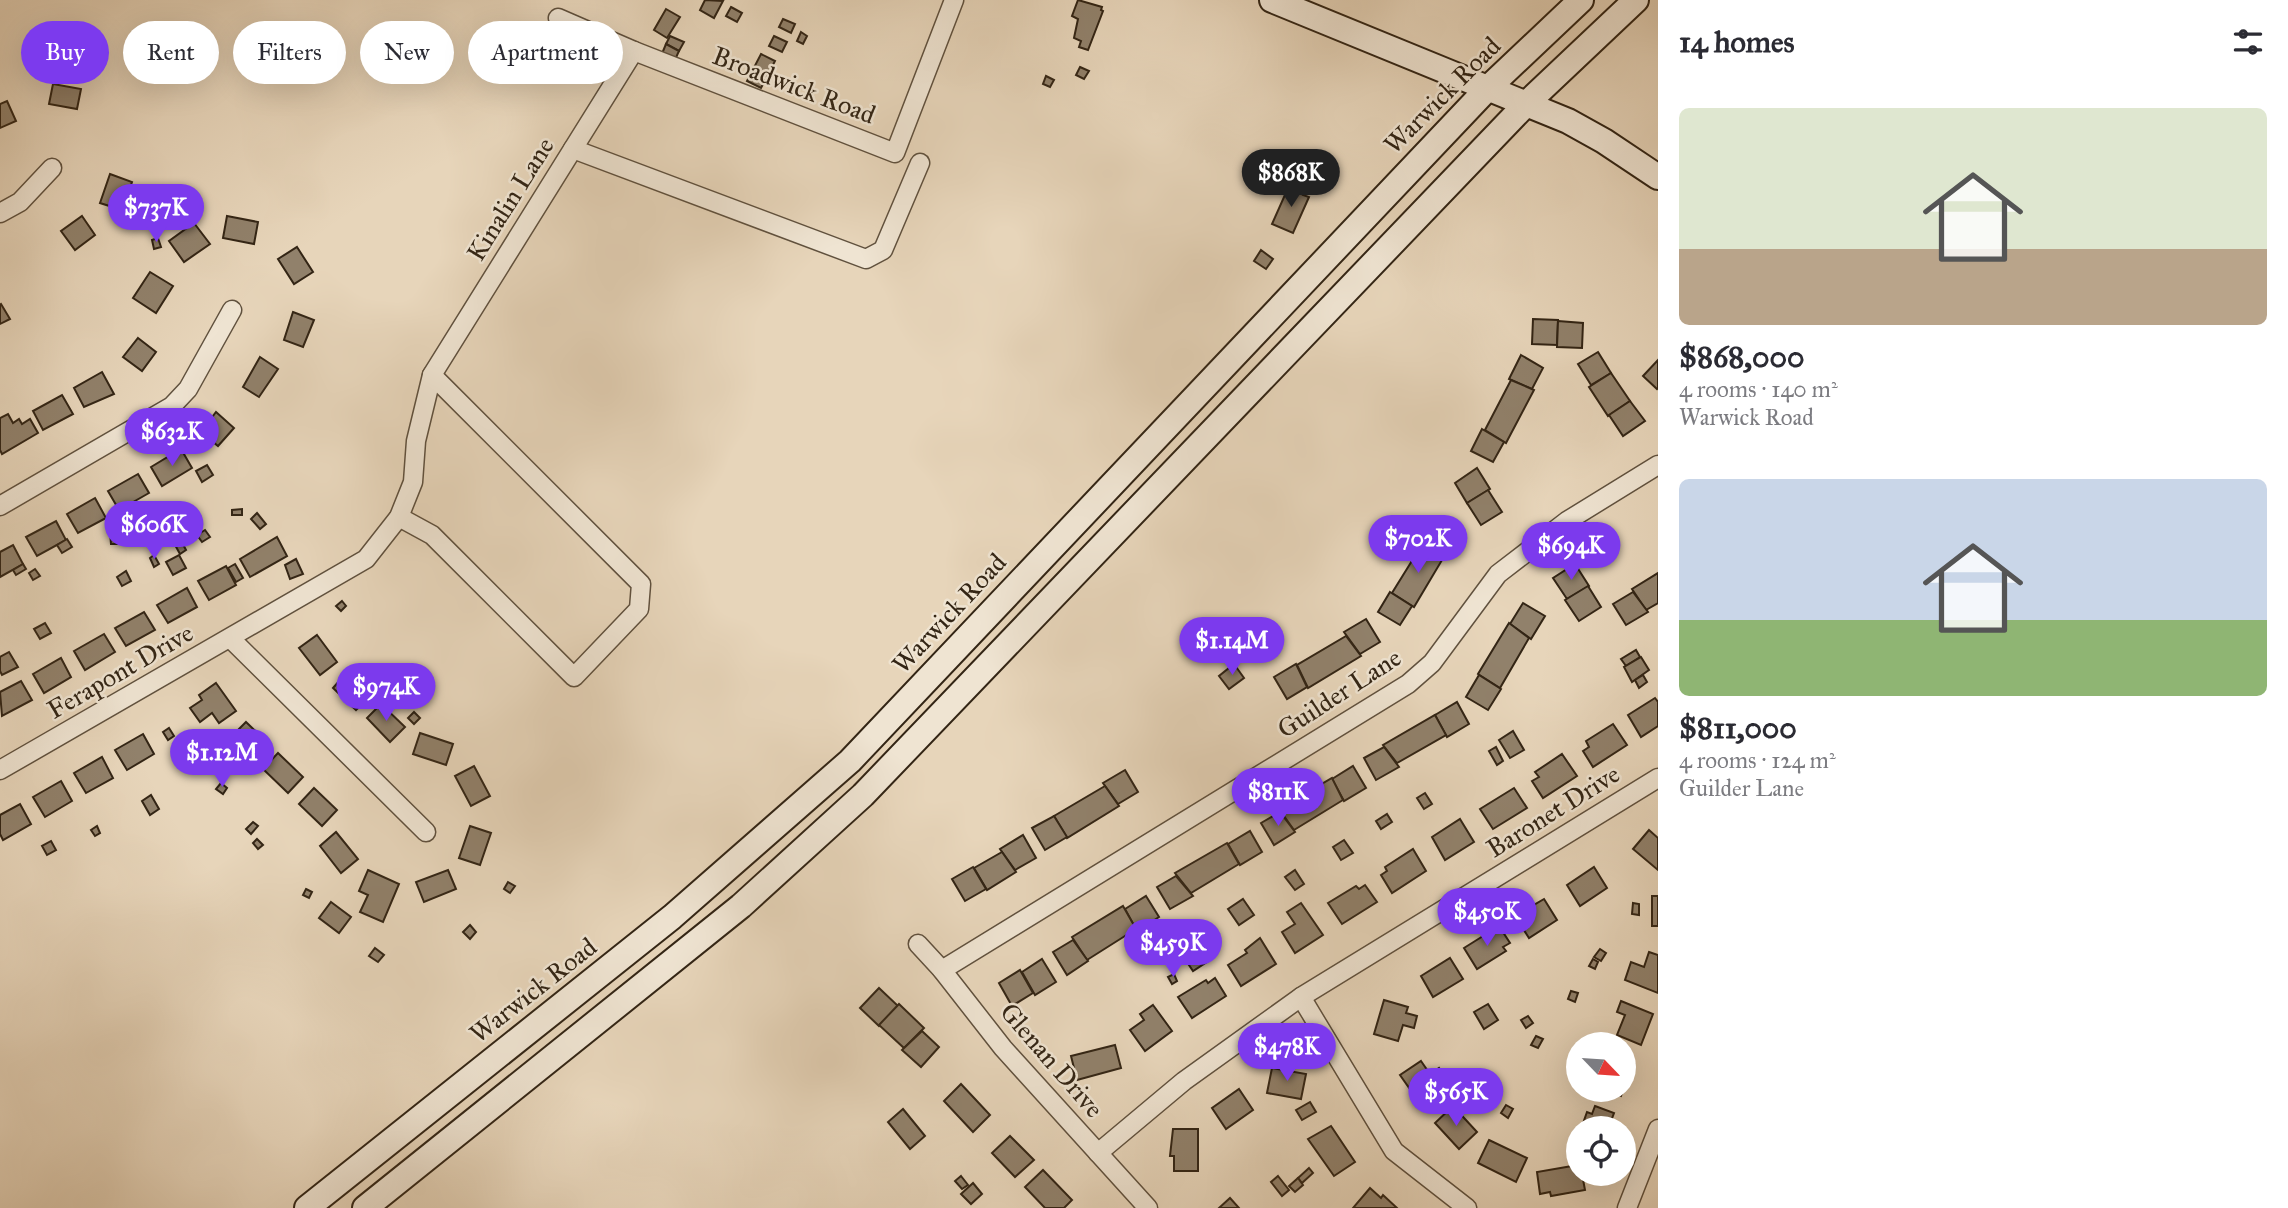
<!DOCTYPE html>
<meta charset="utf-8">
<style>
body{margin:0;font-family:"IM FELL Great Primer",serif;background:#f2f2f3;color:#2b2b33;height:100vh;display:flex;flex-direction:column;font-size:26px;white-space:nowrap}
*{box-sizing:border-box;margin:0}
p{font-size:23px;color:#7c7c81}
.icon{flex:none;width:38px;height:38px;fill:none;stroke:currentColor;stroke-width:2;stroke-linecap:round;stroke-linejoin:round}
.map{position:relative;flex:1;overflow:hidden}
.side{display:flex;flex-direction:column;background:#fff;width:630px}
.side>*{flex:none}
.top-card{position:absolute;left:21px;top:21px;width:665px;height:63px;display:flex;gap:14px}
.needle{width:46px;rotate:115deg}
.fabs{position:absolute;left:1566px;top:1032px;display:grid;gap:14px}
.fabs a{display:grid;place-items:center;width:70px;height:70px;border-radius:50%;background:#fff;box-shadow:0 7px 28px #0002;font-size:35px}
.price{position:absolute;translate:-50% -60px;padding:0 16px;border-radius:24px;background:#7c3aed;color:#fff;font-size:23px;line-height:46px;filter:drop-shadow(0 2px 4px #0008)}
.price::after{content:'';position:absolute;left:50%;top:42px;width:21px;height:16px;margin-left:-10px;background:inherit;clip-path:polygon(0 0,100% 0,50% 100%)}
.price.on{background:#222;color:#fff}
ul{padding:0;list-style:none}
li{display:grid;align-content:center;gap:14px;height:371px;padding:0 21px}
li span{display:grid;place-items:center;height:217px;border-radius:10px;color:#555}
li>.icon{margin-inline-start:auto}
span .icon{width:126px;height:126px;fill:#fffc;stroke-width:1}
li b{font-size:30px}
h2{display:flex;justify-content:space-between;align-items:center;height:84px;padding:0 21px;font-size:30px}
.tag{padding:0 24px;border-radius:32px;background:#fff;box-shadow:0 7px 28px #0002;font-size:24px;line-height:63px}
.tag.on{background:#7c3aed;color:#fff}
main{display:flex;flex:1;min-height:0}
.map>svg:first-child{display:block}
.building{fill:#91816b;stroke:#332515;stroke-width:2}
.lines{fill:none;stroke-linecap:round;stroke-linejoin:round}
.minor-casing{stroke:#60513e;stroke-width:21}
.secondary-casing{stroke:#332515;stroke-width:28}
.minor{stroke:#efe4d2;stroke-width:18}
.secondary{stroke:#efe4d2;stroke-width:24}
.labels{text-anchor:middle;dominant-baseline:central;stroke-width:5;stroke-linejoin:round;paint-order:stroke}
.street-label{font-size:26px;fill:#332515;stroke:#efe4d2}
</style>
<main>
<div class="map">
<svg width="1658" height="1208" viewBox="0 0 1658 1208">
<rect width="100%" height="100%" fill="#e7d5ba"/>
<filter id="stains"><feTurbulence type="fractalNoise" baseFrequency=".00286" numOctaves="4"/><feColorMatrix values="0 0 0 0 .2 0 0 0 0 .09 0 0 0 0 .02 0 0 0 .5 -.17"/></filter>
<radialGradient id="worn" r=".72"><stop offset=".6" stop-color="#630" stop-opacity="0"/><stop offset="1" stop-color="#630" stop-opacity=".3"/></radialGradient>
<g class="building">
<path d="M705 0 723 1 714 18 700 10Z"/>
<path d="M1078 0 1102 7 1101 10 1103 11 1088 50 1079 47 1081 41 1074 38 1078 19 1072 16Z"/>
<path d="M731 7 742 13 737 22 726 16Z"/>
<path d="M666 9 680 17 667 38 654 30Z"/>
<path d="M783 19 795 24 791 33 779 27Z"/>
<path d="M801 32 807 36 803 44 797 41Z"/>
<path d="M670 36 684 42 679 51 666 44Z"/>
<path d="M774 36 787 42 782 52 769 46Z"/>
<path d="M666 44 679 51 674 62 661 56Z"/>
<path d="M761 54 775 61 761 88 747 81Z"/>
<path d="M1080 67 1089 71 1084 79 1076 75Z"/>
<path d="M1046 76 1054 80 1050 87 1043 84Z"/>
<path d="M53 84 81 89 77 109 49 104Z"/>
<path d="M7 101 16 121 0 128V104Z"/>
<path d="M110 174 132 182 122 210 100 203Z"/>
<path d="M1297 186 1306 190 1303 195 1309 197 1293 233 1272 224 1288 188 1295 191Z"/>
<path d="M82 216 95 235 75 250 61 231Z"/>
<path d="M227 216 258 222 254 244 223 238Z"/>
<path d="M194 223 210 244 184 262 169 241Z"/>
<path d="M158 238 161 247 154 249 152 240Z"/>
<path d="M297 247 313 272 294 284 278 259Z"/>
<path d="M1261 250 1273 259 1266 269 1254 261Z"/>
<path d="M150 272 173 286 156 313 133 298Z"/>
<path d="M1 304 10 319 0 324V305Z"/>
<path d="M293 312 314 320 303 347 284 340Z"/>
<path d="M1533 319 1558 320 1557 345 1532 344Z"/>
<path d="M1558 321 1583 323 1582 348 1557 347Z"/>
<path d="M138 338 156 352 142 371 123 357Z"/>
<path d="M1598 352 1611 373 1591 385 1578 364Z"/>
<path d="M1521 355 1543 368 1532 389 1509 379Z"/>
<path d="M260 357 278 369 259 397 243 387Z"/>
<path d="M1658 360V388L1657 389 1643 376Z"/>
<path d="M102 372 114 394 84 407 74 388Z"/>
<path d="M1611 373 1630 401 1608 416 1589 387Z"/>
<path d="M1511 380 1534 390 1506 443 1485 430Z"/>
<path d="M62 395 73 414 43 430 33 411Z"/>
<path d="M1630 401 1645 421 1623 436 1609 415Z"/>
<path d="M216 412 234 428 218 446 201 432Z"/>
<path d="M8 414 13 423 19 419 22 424 30 419 38 433 2 454 0 450V418Z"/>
<path d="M1482 429 1504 442 1493 462 1471 451Z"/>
<path d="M181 449 192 468 162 486 151 467Z"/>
<path d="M207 465 213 475 202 482 196 471Z"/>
<path d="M1477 468 1490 489 1467 503 1455 483Z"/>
<path d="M138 474 149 493 119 510 108 491Z"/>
<path d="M1488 490 1502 512 1481 525 1467 503Z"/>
<path d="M95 498 106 518 78 533 67 514Z"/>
<path d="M242 509V515H232V510Z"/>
<path d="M257 513 266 524 260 529 251 519Z"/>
<path d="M1436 519 1457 532 1444 554 1422 542Z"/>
<path d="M56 521 66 540 37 556 26 537Z"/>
<path d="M205 530 210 537 202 542 197 535Z"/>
<path d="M110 531H121V544H111Z"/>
<path d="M277 537 287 556 250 577 240 559Z"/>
<path d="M67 539 72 547 62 553 57 545Z"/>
<path d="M180 539 186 550 180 554 174 543Z"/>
<path d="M1423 543 1445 555 1414 607 1392 593Z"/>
<path d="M13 545 23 564 0 577V552Z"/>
<path d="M154 555 159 564 154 567 150 558Z"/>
<path d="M179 555 186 568 173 575 166 562Z"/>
<path d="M296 559 303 574 290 579 285 565Z"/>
<path d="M23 564 26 569 16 575 13 570Z"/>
<path d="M235 564 243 578 236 582 228 568Z"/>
<path d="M1575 564 1589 586 1567 599 1553 578Z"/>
<path d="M226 566 236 585 209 600 198 581Z"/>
<path d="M35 569 40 576 33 580 29 573Z"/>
<path d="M126 571 131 581 122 586 117 577Z"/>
<path d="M1658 573V603L1646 610 1632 589Z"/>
<path d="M1588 586 1601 607 1579 621 1565 600Z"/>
<path d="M187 588 197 607 168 623 157 605Z"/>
<path d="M1390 592 1412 606 1400 625 1378 612Z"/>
<path d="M1633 592 1648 612 1626 625 1613 604Z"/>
<path d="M342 601 346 606 341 611 336 606Z"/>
<path d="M1523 603 1545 616 1531 639 1510 624Z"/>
<path d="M144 612 155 630 126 646 115 628Z"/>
<path d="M1366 619 1380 642 1360 654 1344 632Z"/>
<path d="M45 623 51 633 40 639 34 629Z"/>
<path d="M1509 623 1529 638 1500 688 1478 674Z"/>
<path d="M104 634 115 652 85 670 74 651Z"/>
<path d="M317 635 337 662 320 675 299 648Z"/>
<path d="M1346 636 1361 656 1308 688 1297 665Z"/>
<path d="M1636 650 1640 657 1626 666 1621 659Z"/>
<path d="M9 652 18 667 2 675 0 671V657Z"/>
<path d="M1641 657 1649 670 1632 682 1624 667Z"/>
<path d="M61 658 71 677 44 693 33 674Z"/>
<path d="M1234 664 1244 678 1229 689 1219 676Z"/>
<path d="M1296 664 1307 687 1287 699 1274 677Z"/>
<path d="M348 671 372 694 356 710 333 688Z"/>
<path d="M1479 675 1501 689 1488 710 1466 697Z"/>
<path d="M1643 675 1647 682 1639 688 1635 680Z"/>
<path d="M21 681 32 700 2 716 0 692Z"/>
<path d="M216 683 236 711 219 723 212 713 200 722 190 708 202 700 199 695Z"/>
<path d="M1655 698 1658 702V726L1641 737 1628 715Z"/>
<path d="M1457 702 1469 724 1447 737 1435 715Z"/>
<path d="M381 704 405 727 390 742 367 718Z"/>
<path d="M414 712 420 718 414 724 408 718Z"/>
<path d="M1435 715 1446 735 1397 763 1383 745Z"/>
<path d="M246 722 269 744 254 760 231 737Z"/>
<path d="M1613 724 1627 745 1593 767 1583 751 1589 747 1586 741Z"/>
<path d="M169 728 174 736 168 740 163 732Z"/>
<path d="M1513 731 1524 750 1510 758 1499 740Z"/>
<path d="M420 733 453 744 446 765 413 754Z"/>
<path d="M143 734 154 754 127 770 115 750Z"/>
<path d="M1384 747 1399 767 1376 780 1364 758Z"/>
<path d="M1496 747 1503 761 1497 765 1489 751Z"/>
<path d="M278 753 303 777 288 793 263 769Z"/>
<path d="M1562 754 1577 776 1543 798 1532 781 1539 777 1535 772Z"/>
<path d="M102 757 113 778 86 793 74 773Z"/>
<path d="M474 766 490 796 471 806 455 776Z"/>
<path d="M1353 766 1366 788 1344 801 1332 779Z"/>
<path d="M1125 770 1138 792 1118 804 1103 783Z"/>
<path d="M1332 778 1343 800 1294 830 1279 809Z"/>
<path d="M61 781 72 801 45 817 33 797Z"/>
<path d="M221 783 227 788 223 794 216 789Z"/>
<path d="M1105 786 1119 806 1067 838 1054 816Z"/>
<path d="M314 788 337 810 322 826 299 804Z"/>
<path d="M1514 788 1527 808 1493 829 1480 809Z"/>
<path d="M1425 793 1432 804 1424 809 1417 798Z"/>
<path d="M151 795 159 809 150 815 142 801Z"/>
<path d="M20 804 31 824 3 840 0 834V815Z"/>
<path d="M1280 812 1295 832 1274 845 1261 823Z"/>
<path d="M1387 814 1392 822 1381 829 1376 821Z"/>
<path d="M1054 816 1067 837 1045 850 1032 828Z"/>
<path d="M1460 819 1474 842 1445 860 1432 837Z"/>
<path d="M253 822 258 826 251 834 246 829Z"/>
<path d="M97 826 100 833 95 836 91 830Z"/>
<path d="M470 826 491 833 480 865 459 858Z"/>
<path d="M1649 830 1658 838V870L1633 849Z"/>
<path d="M1250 831 1262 852 1240 865 1228 844Z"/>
<path d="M336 832 358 859 341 873 320 846Z"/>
<path d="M1023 835 1036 858 1015 870 1000 849Z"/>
<path d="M257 839 263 845 258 849 253 843Z"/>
<path d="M1344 840 1353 853 1341 860 1333 847Z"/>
<path d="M51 841 56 850 47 855 42 846Z"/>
<path d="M1227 843 1239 864 1191 893 1175 873Z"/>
<path d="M1413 849 1426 871 1392 893 1381 875 1387 871 1385 867Z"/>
<path d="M1002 852 1016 872 987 890 974 868Z"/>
<path d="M973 867 986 889 965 901 952 879Z"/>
<path d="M1594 867 1607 888 1580 906 1567 885Z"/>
<path d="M368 870 399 884 383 922 360 912 368 895 359 891Z"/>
<path d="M448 870 456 889 424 902 416 882Z"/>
<path d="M1295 870 1304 884 1295 890 1285 877Z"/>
<path d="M1176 876 1193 896 1170 909 1157 887Z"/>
<path d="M508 882 515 886 510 893 504 889Z"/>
<path d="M1365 885 1377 902 1342 924 1328 903 1356 886 1359 889Z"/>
<path d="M306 889 312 892 309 898 303 895Z"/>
<path d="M1146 896 1159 917 1137 931 1125 909Z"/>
<rect x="1652" y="896" width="6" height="30"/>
<path d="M1243 899 1254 915 1239 925 1228 909Z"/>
<path d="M1544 899 1557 920 1529 938 1515 916Z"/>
<path d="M331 902 351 917 339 933 319 918Z"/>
<path d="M1301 903 1323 935 1295 953 1282 932 1295 924 1287 912Z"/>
<path d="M1633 903 1639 904V915L1632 914Z"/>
<path d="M1123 906 1136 929 1087 960 1072 937Z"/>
<path d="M470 925 476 932 470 939 463 932Z"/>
<path d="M1499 926 1510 943 1503 947 1506 951 1477 969 1464 948Z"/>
<path d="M1260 938 1276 964 1241 986 1228 965 1247 953 1245 950Z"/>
<path d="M1196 939 1210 960 1193 971 1179 950Z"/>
<path d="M1073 940 1088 961 1067 975 1053 952Z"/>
<path d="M375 948 384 955 378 962 369 956Z"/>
<path d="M1600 949 1606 953 1601 961 1594 957Z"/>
<path d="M1649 952 1658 955V993L1625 980 1631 962 1644 967Z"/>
<path d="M1450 958 1463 979 1433 997 1421 976Z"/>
<path d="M1042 959 1056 982 1035 995 1022 972Z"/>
<path d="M1593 959 1598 962 1595 969 1589 966Z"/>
<path d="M1020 970 1033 993 1012 1006 999 983Z"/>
<path d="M1174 974 1177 981 1172 984 1168 977Z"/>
<path d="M1215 978 1226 996 1192 1018 1178 997 1206 980 1208 983Z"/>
<path d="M879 988 898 1006 879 1026 860 1008Z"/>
<path d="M1571 991 1578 993 1575 1002 1568 999Z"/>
<path d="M1384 1000 1408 1007 1406 1013 1417 1016 1414 1028 1403 1025 1398 1041 1374 1034Z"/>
<path d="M1621 1001 1653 1014 1641 1045 1617 1035 1625 1015 1617 1012Z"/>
<path d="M899 1004 924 1028 904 1048 879 1025Z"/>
<path d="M1488 1004 1498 1020 1484 1029 1474 1012Z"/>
<path d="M1153 1005 1172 1031 1145 1051 1130 1030 1144 1020 1140 1014Z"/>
<path d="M1528 1016 1533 1023 1526 1028 1521 1020Z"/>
<path d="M922 1031 939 1047 921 1067 902 1050Z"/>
<path d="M1536 1036 1543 1039 1538 1048 1531 1045Z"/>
<path d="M1115 1045 1121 1068 1077 1080 1071 1056Z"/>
<path d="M1421 1061 1430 1074 1439 1068 1448 1081 1419 1102 1400 1075Z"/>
<path d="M1624 1061 1634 1064 1624 1089Z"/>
<path d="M1272 1068 1306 1074 1301 1099 1267 1093Z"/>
<path d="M1474 1077 1478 1082 1471 1088 1467 1083Z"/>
<path d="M961 1084 990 1115 973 1132 944 1101Z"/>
<path d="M1239 1089 1253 1110 1226 1129 1212 1108Z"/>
<path d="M1606 1090H1623L1621 1096Z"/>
<path d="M1310 1102 1316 1112 1302 1120 1296 1110Z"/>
<path d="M1506 1105 1513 1109 1508 1118 1501 1113Z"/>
<path d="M1453 1106 1477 1132 1459 1149 1435 1123Z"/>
<path d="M1595 1106 1614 1113 1608 1129H1581L1587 1112 1592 1114Z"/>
<path d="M903 1109 925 1136 910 1149 888 1122Z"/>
<path d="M1331 1126 1355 1162 1334 1176 1308 1139Z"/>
<path d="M1173 1129H1198V1171H1174V1156H1170Z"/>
<path d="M1010 1136 1034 1160 1015 1177 992 1153Z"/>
<path d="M1489 1140 1527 1158 1516 1182 1478 1163Z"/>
<path d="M1578 1165V1174H1582L1585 1190 1551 1196 1550 1192 1540 1194 1537 1172Z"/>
<path d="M1309 1168 1313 1173 1302 1183 1298 1178Z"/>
<path d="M1043 1170 1072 1200 1064 1208H1045L1025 1187Z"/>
<path d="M961 1176 968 1185 962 1189 955 1181Z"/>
<path d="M1278 1176 1289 1190 1282 1196 1271 1182Z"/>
<path d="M1298 1178 1303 1185 1295 1192 1289 1186Z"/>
<path d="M973 1183 982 1194 971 1204 961 1194Z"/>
<path d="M1370 1188 1381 1198 1383 1195 1397 1208H1353Z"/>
<path d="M1230 1198 1239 1208H1219Z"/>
</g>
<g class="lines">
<defs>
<g id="minor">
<path d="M558 18 634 51 895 153 954 0"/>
<path d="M573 149 866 259 883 250 920 163"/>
<path d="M0 213 20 202 52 168"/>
<path d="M0 506 172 406 188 389 232 310"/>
<path d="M399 517 432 535 574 677 639 609 641 584 432 375"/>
<path d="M230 638 426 832"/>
<path d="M0 770 366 559 399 517 413 482 416 441 432 375 634 51"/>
<path d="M918 944 942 970 1003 1048 1148 1208"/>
<path d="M942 970 1408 684 1432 663 1498 574 1567 521 1658 465"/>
<path d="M1301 997 1394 1151 1467 1208"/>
<path d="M1098 1153 1184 1081 1301 997 1658 778"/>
<path d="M1627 1208 1658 1129"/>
</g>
<g id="secondary">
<path d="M1272 0 1568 121 1604 141 1658 177"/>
<path d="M307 1208 672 917 850 761 1488 88 1581 0"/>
<path d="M365 1208 741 906 863 795 1527 103 1636 0"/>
</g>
</defs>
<use href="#minor" class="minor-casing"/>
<use href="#secondary" class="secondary-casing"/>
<use href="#minor" class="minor"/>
<use href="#secondary" class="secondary"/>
</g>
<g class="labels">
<g class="street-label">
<text transform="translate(794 85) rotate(21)">Broadwick Road</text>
<text transform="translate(1442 95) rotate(-45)">Warwick Road</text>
<text transform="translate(510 199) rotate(-58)">Kinalin Lane</text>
<text transform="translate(949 613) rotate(-47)">Warwick Road</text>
<text transform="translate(120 671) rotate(-30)">Ferapont Drive</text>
<text transform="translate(1339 693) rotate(-33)">Guilder Lane</text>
<text transform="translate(1553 811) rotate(-32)">Baronet Drive</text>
<text transform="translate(533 990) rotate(-38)">Warwick Road</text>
<text transform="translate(1052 1060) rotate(49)">Glenan Drive</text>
</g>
</g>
<rect width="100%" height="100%" filter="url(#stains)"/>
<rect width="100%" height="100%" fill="url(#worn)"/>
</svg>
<div class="fabs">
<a><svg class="needle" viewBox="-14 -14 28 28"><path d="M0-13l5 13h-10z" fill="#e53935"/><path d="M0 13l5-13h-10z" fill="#7c7c81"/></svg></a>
<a><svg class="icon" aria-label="locate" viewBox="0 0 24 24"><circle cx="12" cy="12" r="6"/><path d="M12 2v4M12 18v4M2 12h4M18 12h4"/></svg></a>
</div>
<b class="price on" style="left:1291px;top:209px">$868K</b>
<b class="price" style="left:156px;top:244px">$737K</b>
<b class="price" style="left:172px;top:468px">$632K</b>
<b class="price" style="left:154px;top:561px">$606K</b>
<b class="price" style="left:1418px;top:575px">$702K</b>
<b class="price" style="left:1571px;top:582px">$694K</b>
<b class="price" style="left:1232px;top:677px">$1.14M</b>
<b class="price" style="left:386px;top:723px">$974K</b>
<b class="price" style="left:222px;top:789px">$1.12M</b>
<b class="price" style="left:1278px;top:828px">$811K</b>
<b class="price" style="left:1487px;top:948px">$450K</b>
<b class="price" style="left:1173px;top:979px">$459K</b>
<b class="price" style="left:1287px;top:1083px">$478K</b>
<b class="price" style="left:1456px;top:1128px">$565K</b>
<div class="top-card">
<a class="tag on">Buy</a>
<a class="tag">Rent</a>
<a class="tag">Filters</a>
<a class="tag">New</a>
<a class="tag">Apartment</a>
</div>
</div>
<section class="side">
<h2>14 homes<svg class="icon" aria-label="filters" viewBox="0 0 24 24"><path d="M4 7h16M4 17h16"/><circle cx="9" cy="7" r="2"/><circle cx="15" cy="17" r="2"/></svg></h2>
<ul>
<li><span style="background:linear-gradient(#dfe7d0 65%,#b9a48a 0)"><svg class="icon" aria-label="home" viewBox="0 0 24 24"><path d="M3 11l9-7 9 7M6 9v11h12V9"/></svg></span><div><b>$868,000</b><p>4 rooms · 140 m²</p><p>Warwick Road</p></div></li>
<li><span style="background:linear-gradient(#c9d6e8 65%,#8fb573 0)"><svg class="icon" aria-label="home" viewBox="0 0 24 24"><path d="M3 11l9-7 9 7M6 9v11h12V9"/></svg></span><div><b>$811,000</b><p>4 rooms · 124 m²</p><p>Guilder Lane</p></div></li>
</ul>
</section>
</main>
